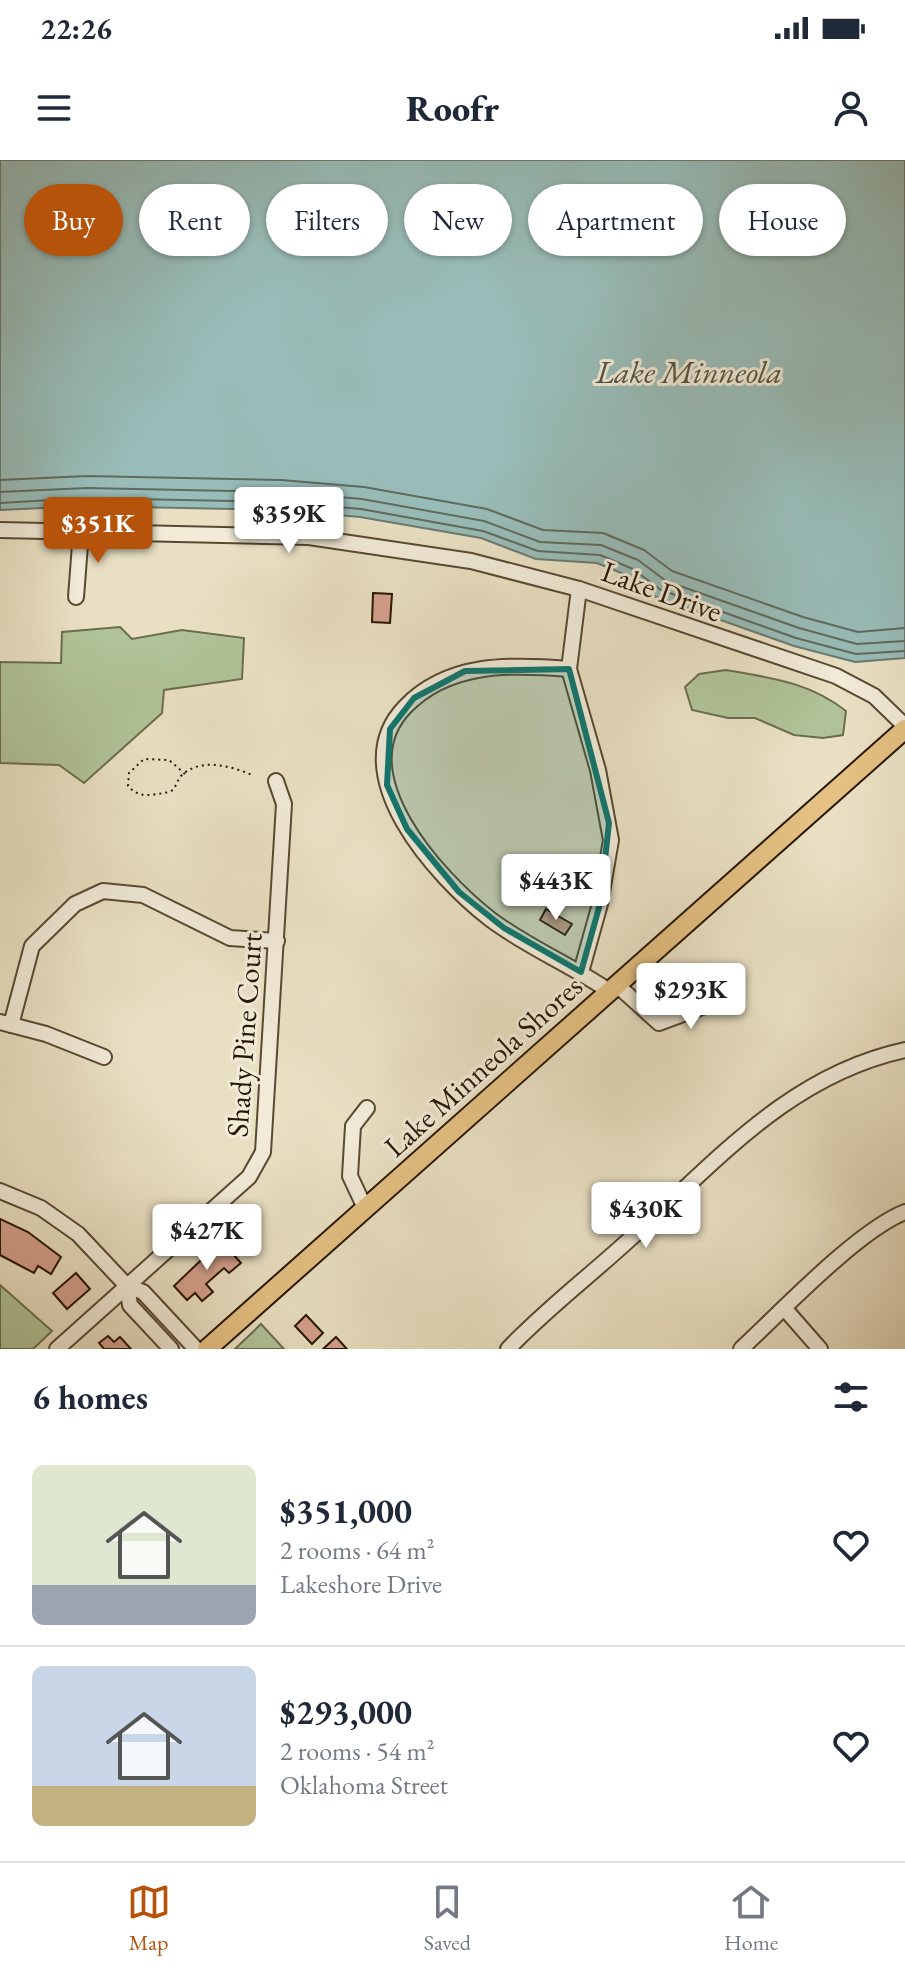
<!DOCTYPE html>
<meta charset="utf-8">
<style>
body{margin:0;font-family:"EB Garamond",serif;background:#f2f2f3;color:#1f2937;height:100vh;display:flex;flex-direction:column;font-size:30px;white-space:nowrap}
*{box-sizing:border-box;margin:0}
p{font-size:26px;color:#747a83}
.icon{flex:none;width:44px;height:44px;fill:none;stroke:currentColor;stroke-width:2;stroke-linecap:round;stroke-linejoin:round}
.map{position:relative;height:1189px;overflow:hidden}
.panel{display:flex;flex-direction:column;background:#fff;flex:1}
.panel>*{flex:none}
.top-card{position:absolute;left:24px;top:24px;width:858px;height:72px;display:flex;gap:16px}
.price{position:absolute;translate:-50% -68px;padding:0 18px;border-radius:8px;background:#fff;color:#222;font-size:26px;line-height:52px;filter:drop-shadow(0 2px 4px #0008)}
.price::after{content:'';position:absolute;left:50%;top:48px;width:24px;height:18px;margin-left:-12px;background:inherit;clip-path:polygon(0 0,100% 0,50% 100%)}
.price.current{background:#b45309;color:#fff}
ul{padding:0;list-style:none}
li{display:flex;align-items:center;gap:24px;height:200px;padding:0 32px}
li+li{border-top:2px solid #e0e1e3}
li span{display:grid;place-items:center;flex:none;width:224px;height:160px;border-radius:12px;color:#555}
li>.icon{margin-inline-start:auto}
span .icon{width:96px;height:96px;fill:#fffc;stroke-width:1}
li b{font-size:34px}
h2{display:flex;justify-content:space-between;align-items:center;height:96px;padding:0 32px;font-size:34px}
.chip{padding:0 28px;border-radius:36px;background:#fff;box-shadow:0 2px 6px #0004;font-size:28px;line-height:72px}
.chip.current{background:#b45309;color:#fff}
.status{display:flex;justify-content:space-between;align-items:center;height:56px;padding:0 40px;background:#fff;direction:ltr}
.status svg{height:22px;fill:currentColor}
header{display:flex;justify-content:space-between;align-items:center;height:104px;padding:0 32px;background:#fff;font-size:36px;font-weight:800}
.dock{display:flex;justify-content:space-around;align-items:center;height:112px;border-top:2px solid #e0e1e3;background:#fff;font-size:22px;color:#747a83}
.dock a{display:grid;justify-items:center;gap:4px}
.dock .current{color:#b45309}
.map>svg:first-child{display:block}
.green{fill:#b0c398;stroke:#6c6d4d;stroke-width:2}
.water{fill:#98bcb8;stroke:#6b7a6f;stroke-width:2}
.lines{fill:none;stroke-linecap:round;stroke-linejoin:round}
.shore{stroke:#606a5d;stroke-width:2}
.building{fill:#d4a08c;stroke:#281702;stroke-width:2}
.minor-casing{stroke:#584932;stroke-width:18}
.major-casing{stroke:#281702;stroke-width:22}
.path{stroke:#281702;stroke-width:2;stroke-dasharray:2 4;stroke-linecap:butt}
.minor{stroke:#f1ebd8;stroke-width:14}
.major{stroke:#e4c082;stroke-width:18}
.marked{fill:#0f766e;fill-opacity:0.2;stroke:#0f766e;stroke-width:6;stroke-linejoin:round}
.labels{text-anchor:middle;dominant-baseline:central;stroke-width:6;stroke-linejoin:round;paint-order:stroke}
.street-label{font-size:30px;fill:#281702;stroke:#f1ebd8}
.water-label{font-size:32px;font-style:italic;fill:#4f5142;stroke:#f1ebd8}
</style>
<div class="status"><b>22:26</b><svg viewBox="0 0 49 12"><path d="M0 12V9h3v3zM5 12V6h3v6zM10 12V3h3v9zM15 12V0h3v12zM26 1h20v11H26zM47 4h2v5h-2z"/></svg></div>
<header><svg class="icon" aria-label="menu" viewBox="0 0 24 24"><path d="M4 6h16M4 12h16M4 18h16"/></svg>Roofr<svg class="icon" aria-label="person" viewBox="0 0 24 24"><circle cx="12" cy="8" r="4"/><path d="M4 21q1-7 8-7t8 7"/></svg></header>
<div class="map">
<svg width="905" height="1189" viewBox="0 0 905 1189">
<rect width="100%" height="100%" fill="#e9e0c3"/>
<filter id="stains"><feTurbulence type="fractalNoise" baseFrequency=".0025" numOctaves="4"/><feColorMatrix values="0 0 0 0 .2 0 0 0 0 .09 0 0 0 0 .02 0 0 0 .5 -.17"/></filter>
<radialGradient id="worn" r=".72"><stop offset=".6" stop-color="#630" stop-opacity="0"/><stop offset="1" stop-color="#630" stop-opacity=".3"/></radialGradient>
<g class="green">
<path d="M120 467 132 479 182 470 244 478 242 519 164 530 162 553 84 623 59 605 0 603V502L61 503 62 472Z"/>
<path d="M726 510C771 518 809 522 846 551L843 575 823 578 794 575 755 558H728L692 550 685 527 699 514Z"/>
<path d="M0 1125 52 1171 33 1189H0Z"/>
<path d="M261 1164 284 1189H235Z"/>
</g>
<path class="water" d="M0 0H905V498L855 502 794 486 656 437 629 416 597 403 536 399 481 378 360 357 280 350 86 346 0 350Z"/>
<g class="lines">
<g class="shore">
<path d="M0 320 87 316 281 320 364 327 487 349 543 370 603 373 644 390 672 411 803 457 858 472 905 468"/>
<path d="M0 332 87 328 281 332 362 339 484 361 540 382 601 385 638 400 666 421 799 468 857 484 905 481"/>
<path d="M0 343 86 338 281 342 361 349 483 371 538 391 600 395 633 409 661 430 796 478 856 494 905 491"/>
</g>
</g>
<g class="building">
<path d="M373 433 392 434 390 463 372 462Z"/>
<path d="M546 749 572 764 565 775 540 760Z"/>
<path d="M0 1059 28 1072 61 1097 51 1114 38 1106 34 1113 0 1095Z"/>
<path d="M221 1081 241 1103 229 1113 224 1108 206 1124 213 1132 202 1141 195 1133 187 1140 174 1126Z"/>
<path d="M76 1113 90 1129 67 1149 53 1133Z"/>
<path d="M306 1155 323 1173 312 1184 295 1166Z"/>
<path d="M108 1176 114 1182 120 1177 131 1189H104L99 1183Z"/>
<path d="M336 1177 347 1189H323Z"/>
</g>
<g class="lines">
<defs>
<g id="minor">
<path d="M0 370 309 377 471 401 579 429 836 516 874 536 905 566"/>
<path d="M579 429 569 509 598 610 611 680 600 744 581 812"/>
<path d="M76 437 81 372"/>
<path d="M569 509C511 504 448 502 405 547 341 613 437 718 490 759 527 787 571 805 609 831"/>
<path d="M617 825 659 863 710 844"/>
<path d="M0 862 46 874 104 897"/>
<path d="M11 865 32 786 75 744 103 731 143 735 230 778 277 781"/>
<path d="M0 1031 41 1048 78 1074 127 1126 143 1132 196 1189"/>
<path d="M365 1048 350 1016 353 966 367 948"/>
<path d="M127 1126 130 1145 171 1189"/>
<path d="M785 1149 820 1189"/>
<path d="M57 1189 249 1017 263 992 284 644 276 621"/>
<path d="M508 1189C546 1149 591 1115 631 1078 716 1002 789 915 905 890"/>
<path d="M741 1189C781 1152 857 1071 905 1052"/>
</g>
<path id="major" d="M207 1189 905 569"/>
</defs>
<use href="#minor" class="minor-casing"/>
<use href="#major" class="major-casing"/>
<path class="path" d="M185 614 169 600 144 599 129 613 128 626C140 640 154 634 170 632 177 627 176 622 181 616 200 597 231 606 252 615"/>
<use href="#minor" class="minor"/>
<use href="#major" class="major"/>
</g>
<path class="marked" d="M569 509 609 663 600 744 581 812 504 768 459 732 407 669 387 625 390 569 414 538 465 511Z"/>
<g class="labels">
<g class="street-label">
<text transform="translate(662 431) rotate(20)">Lake Drive</text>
<text transform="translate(244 875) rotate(-86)">Shady Pine Court</text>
<text transform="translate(483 906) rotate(-42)">Lake Minneola Shores</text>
</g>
<g class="water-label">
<text x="689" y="212">Lake Minneola</text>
</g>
</g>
<rect width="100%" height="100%" filter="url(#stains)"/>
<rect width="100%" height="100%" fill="url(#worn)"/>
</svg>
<b class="price" style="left:289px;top:395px">$359K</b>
<b class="price current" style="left:98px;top:405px">$351K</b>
<b class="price" style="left:556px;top:762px">$443K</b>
<b class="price" style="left:691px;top:871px">$293K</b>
<b class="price" style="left:646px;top:1090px">$430K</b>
<b class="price" style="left:207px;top:1112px">$427K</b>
<div class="top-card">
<a class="chip current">Buy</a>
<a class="chip">Rent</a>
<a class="chip">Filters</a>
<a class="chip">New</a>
<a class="chip">Apartment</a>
<a class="chip">House</a>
</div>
</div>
<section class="panel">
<h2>6 homes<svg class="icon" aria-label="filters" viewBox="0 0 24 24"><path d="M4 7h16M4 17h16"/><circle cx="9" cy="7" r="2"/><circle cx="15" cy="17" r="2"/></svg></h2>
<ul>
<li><span style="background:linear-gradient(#dfe7d0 75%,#9aa5b1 0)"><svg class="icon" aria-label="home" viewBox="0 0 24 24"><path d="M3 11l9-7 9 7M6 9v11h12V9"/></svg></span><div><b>$351,000</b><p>2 rooms · 64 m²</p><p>Lakeshore Drive</p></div><svg class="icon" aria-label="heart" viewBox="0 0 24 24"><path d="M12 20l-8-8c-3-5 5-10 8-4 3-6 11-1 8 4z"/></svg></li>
<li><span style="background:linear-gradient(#c9d6e8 75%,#c2b280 0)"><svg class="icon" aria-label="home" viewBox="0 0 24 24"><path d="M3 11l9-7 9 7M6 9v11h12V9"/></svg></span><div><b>$293,000</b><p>2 rooms · 54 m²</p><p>Oklahoma Street</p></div><svg class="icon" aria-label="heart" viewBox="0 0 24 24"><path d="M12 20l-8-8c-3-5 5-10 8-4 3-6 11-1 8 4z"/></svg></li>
</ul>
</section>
<nav class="dock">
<a class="current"><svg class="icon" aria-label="map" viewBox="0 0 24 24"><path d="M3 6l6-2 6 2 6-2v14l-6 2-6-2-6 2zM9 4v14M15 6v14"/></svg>Map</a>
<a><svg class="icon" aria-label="saved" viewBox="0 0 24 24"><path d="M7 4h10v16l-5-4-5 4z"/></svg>Saved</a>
<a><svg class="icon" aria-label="home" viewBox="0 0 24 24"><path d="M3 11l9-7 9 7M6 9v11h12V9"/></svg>Home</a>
</nav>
